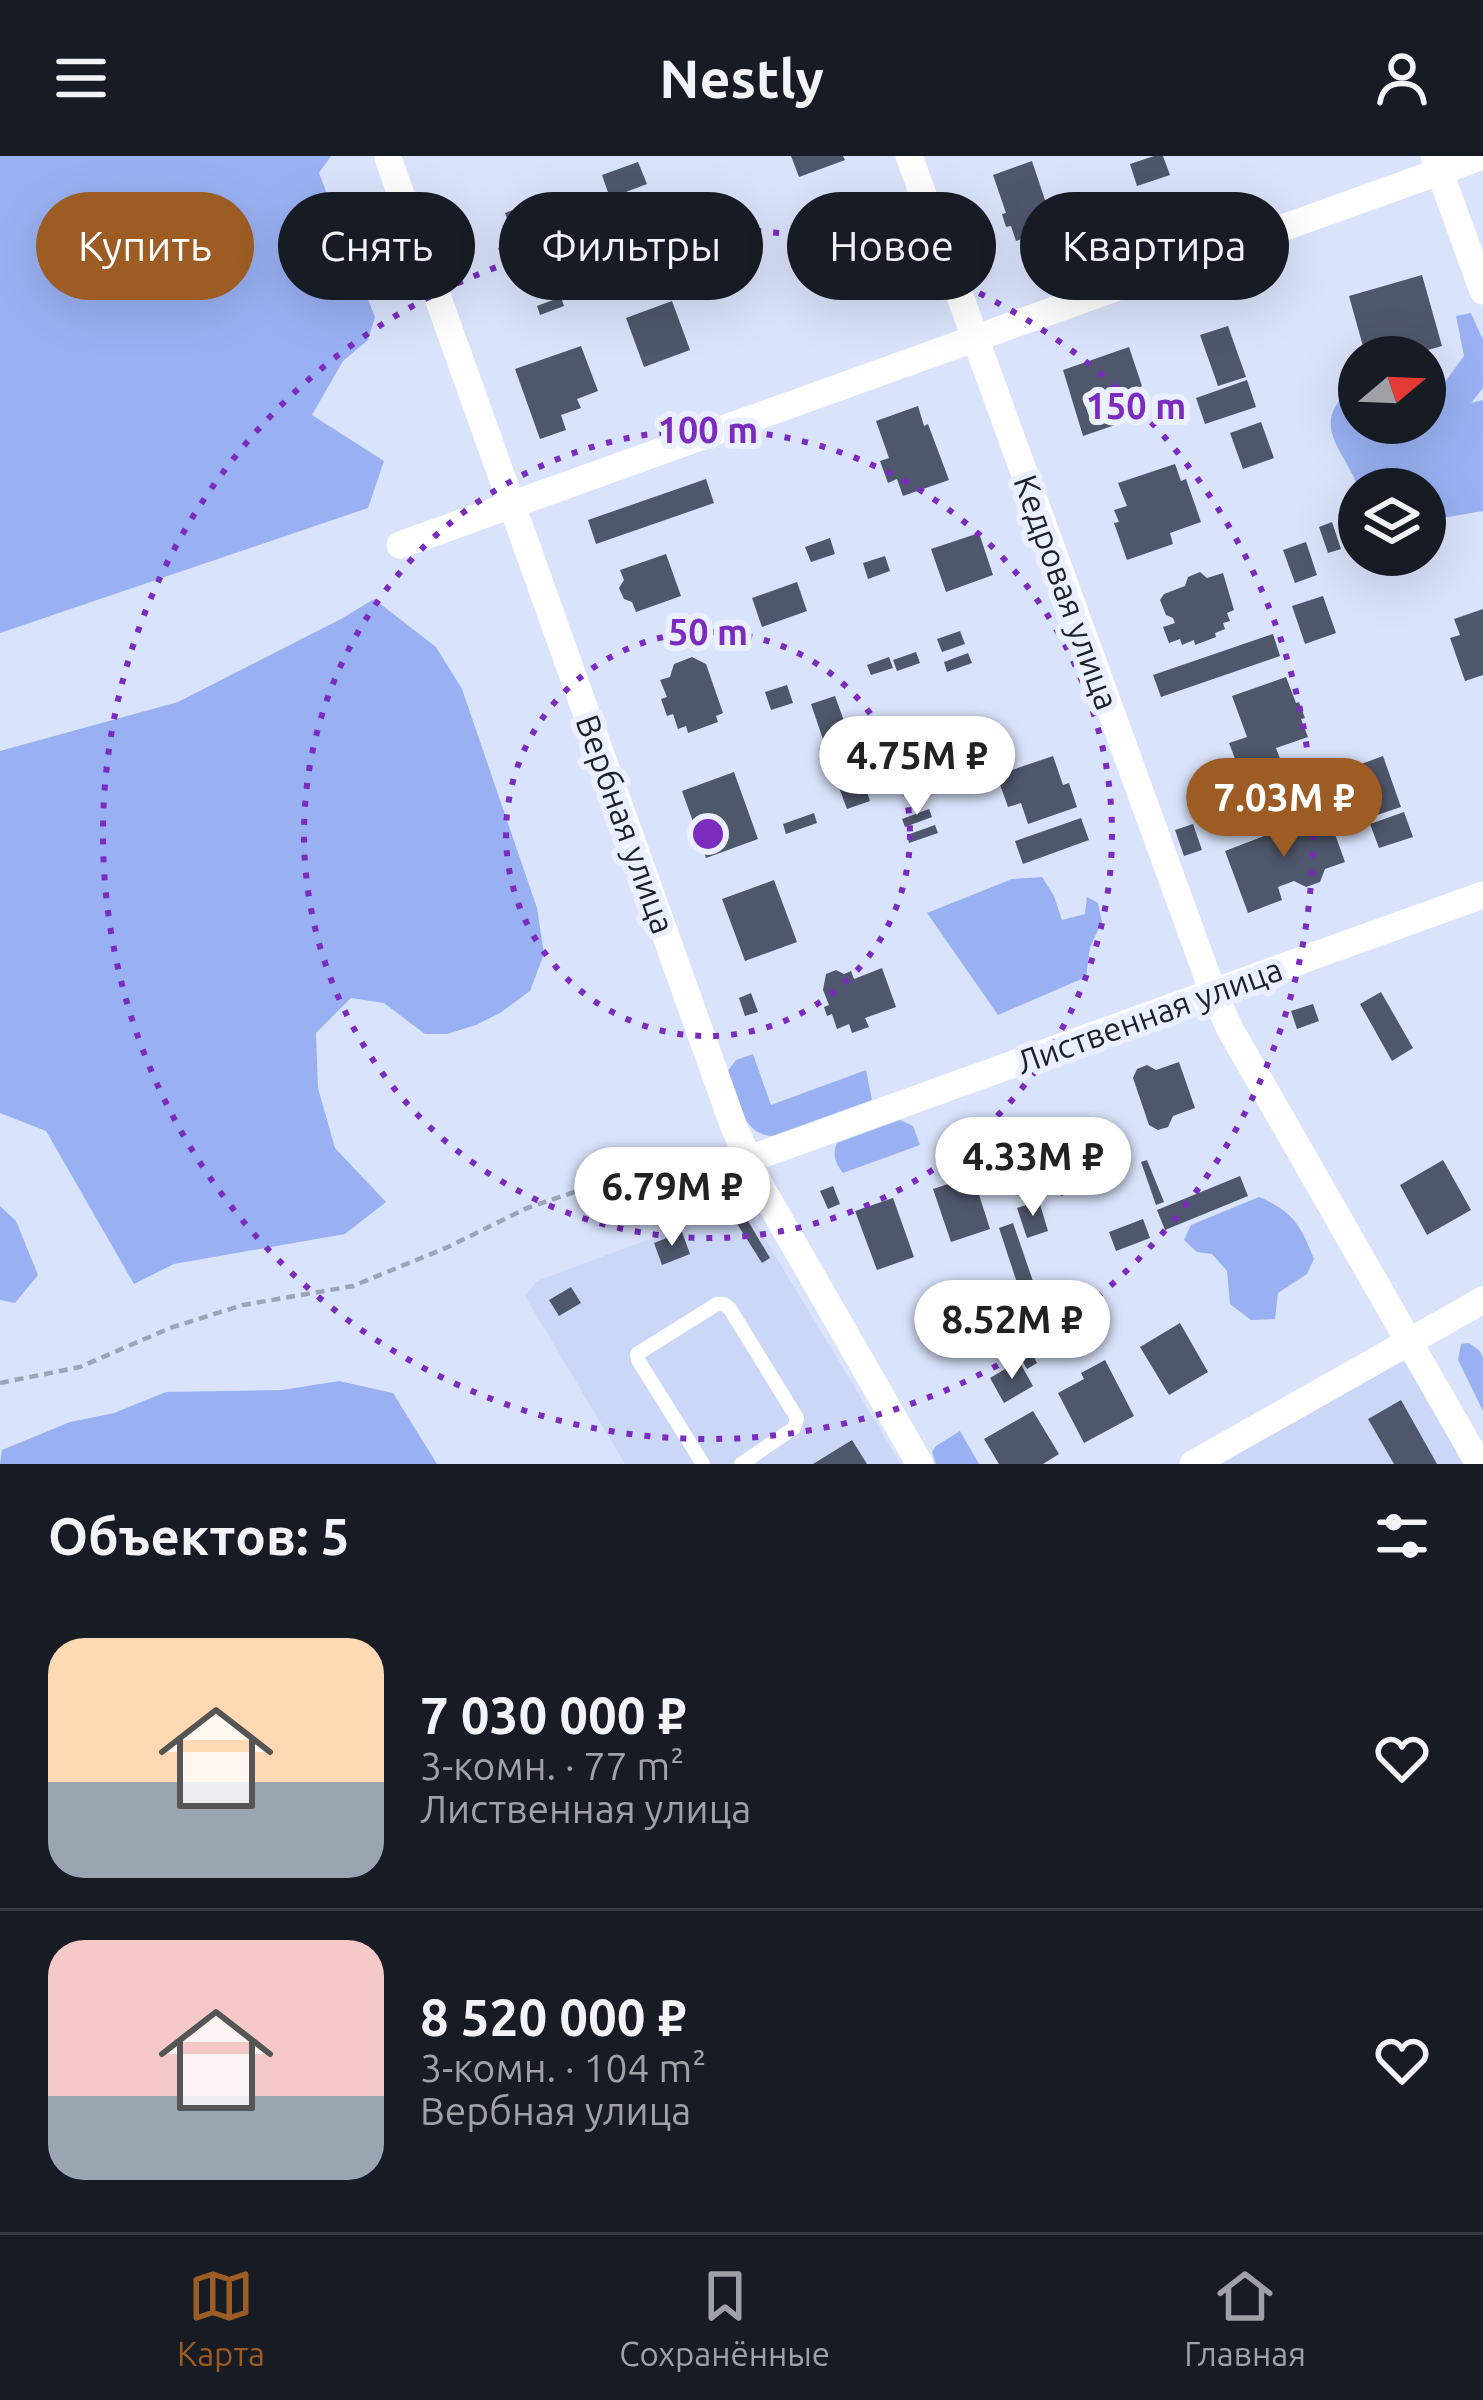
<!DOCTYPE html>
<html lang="ru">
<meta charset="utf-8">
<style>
body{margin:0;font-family:Ubuntu,sans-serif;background:#20242c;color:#f1f3f6;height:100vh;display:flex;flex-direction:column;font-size:45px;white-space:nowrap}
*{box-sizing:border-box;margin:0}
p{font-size:39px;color:#9ea1a6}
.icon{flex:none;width:66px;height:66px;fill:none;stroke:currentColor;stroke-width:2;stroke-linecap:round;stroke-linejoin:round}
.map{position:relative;height:1308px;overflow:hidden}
.sheet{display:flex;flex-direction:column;background:#171b24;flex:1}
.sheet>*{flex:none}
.top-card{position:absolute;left:36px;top:36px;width:1413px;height:108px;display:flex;gap:24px}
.needle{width:78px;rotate:71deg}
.fabs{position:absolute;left:1338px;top:180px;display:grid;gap:24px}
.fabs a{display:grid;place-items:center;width:108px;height:108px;border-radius:50%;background:#171b24;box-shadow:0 12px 48px #0002;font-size:60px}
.price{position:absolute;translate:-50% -102px;padding:0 27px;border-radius:42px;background:#fff;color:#222;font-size:39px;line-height:78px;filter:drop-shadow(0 3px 6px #0008)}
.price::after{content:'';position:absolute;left:50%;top:72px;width:36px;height:27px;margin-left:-18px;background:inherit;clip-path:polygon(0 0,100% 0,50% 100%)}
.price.selected{background:#9c5c24;color:#fff}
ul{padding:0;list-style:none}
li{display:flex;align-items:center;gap:36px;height:300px;padding:0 48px}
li+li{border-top:3px solid #363941}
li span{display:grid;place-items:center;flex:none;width:336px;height:240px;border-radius:36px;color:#555}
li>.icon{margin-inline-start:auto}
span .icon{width:144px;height:144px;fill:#fffc;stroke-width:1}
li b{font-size:51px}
h2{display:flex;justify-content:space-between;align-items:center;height:144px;padding:0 48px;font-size:51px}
.pill{padding:0 42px;border-radius:54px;background:#171b24;box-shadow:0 12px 48px #0002;font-size:42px;line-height:108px}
.pill.selected{background:#9c5c24;color:#fff}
header{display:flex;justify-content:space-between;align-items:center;height:156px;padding:0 48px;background:#171b24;font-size:54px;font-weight:700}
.dock{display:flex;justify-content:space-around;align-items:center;height:168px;border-top:3px solid #363941;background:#171b24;font-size:33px;color:#9ea1a6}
.dock a{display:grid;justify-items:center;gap:6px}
.dock .selected{color:#9c5c24}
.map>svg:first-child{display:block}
.built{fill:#cbd7f6}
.green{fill:#99b1f3}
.building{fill:#4f576c;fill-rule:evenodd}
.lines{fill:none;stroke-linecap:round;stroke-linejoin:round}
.path{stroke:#9ca4b7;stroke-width:4.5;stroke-dasharray:9 6;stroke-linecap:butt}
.lane{stroke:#fff;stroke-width:14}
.street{stroke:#fff;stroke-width:27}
.ring{fill:none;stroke:#7b2cbf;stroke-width:6;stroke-dasharray:6 12}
.labels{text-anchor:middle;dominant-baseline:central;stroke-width:12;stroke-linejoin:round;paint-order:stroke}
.street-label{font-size:33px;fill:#1e212a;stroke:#eaf0ff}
.centre{fill:#7b2cbf;stroke:#eaf0ff;stroke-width:6}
.ring-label{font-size:36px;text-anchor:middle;font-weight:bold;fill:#7b2cbf;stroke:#eaf0ff;stroke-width:12;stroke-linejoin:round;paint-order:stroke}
</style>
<header><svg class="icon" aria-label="menu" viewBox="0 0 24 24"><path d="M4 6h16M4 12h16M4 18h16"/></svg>Nestly<svg class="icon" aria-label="person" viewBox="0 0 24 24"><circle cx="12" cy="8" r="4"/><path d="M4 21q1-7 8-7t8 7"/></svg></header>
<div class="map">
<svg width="1483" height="1308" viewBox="0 0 1483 1308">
<rect width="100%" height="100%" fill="#d9e3fb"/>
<g class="built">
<path d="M744 1048 901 1308H625L525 1140 537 1125Z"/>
<path d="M1396 1207H1404L1413 1213 1468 1308H1215Z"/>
</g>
<g class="green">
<path d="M0 0H331L319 17 375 161 368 184 343 205 312 259 384 305 368 352 0 477Z"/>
<path d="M1471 157 1483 184V232L1471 247 1483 244V355L1425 365V333H1359V337C1353 304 1313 277 1340 244L1359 241V267H1425V227H1444L1464 200 1456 160Z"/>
<path d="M374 443 436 491 462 533 537 752 544 798 530 835 500 857 476 869 447 878H425L384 847 351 842 316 877 318 932 335 992 386 1046 345 1078 174 1108 134 1128 46 975 0 957V595L178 546 341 463Z"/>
<path d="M1042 721 1054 740 1062 764 1085 758 1087 741 1098 747 1102 766 1090 791 1086 821 998 859 927 757 1012 723Z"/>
<path d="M753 898 771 949 866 914 872 944 772 980C742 979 737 941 727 916L736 904Z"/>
<path d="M900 964 913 970 920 989 843 1017C835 1007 832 998 837 987Z"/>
<path d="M1259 1041C1293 1055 1301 1070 1314 1103L1307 1118 1278 1137 1275 1163 1251 1164 1230 1148 1227 1115 1212 1098 1197 1096 1184 1084 1191 1069Z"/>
<path d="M0 1050 16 1065 38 1119 15 1147 0 1144Z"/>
<path d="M1469 1187 1480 1195 1483 1202V1255L1458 1204 1461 1188Z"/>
<path d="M339 1225 393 1237 437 1308H0L2 1294 70 1266 114 1257 166 1236 282 1234Z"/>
<path d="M960 1275 979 1308H936L932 1296 936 1290Z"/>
</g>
<g class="building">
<path d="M791 0H843L845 4 799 21Z"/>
<path d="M1154 0H1163L1170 19 1137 30 1130 8Z"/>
<path d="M1032 5 1056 77 1039 83 1037 78 1016 85 1011 70 1006 71 1002 58 1006 57 993 19Z"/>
<path d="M638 6 647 28 610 42 602 19Z"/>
<path d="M660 41 663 51 637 60 633 51Z"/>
<path d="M542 43 549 61 554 59 570 100 519 119 515 109 506 112 498 92 508 88 503 77 511 74 505 57Z"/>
<path d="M665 56 668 64 641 74 639 66Z"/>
<path d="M1422 119 1442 190 1403 201H1366L1349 140Z"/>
<path d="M561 141 564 150 540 159 537 150Z"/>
<path d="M672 145 690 194 644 211 626 162Z"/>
<path d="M1228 170 1246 221 1218 230 1200 179Z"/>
<path d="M581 190 598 235 577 243 581 252 561 259 566 274 540 283 515 213Z"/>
<path d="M1129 191 1142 230 1136 233 1139 242 1136 243 1137 253 1117 260 1115 256 1111 258 1115 269 1083 280 1063 214ZM1096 238 1103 258 1090 263 1083 243Z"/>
<path d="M1247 224 1256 251 1205 268 1196 242Z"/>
<path d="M918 250 924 270 928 268 949 324 903 340 897 323 888 327 880 305 889 302 876 265Z"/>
<path d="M1261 266 1274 302 1243 313 1230 277Z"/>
<path d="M1175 308 1181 325 1186 323 1201 366 1170 377 1173 388 1127 404 1114 367 1119 366 1114 354 1127 350 1118 327Z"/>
<path d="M706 323 714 347 596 388 588 364Z"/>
<path d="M1332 366 1341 393 1328 397 1319 371Z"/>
<path d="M979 377 993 419 946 436 931 393Z"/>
<path d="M830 382 835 398 811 406 805 391Z"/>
<path d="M1306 386 1317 419 1295 427 1283 394Z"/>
<path d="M666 398 681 440 636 456 632 446 624 443 619 432 624 424 620 414Z"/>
<path d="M885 400 890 415 868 423 863 407Z"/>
<path d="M1200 416 1207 422 1223 417 1234 454 1227 457 1230 465 1223 467 1225 473 1215 477 1216 481 1195 489 1194 484 1182 489 1180 483 1169 487 1163 471 1175 467 1173 462 1166 459 1160 444 1164 438 1185 430 1188 421Z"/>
<path d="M797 426 807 455 762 471 752 442Z"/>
<path d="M1323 440 1336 477 1305 488 1292 450Z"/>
<path d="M1483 453V519L1465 525 1450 482 1460 479 1454 463Z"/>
<path d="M960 475 965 488 942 496 937 483Z"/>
<path d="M1273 478 1280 500 1161 541 1153 519Z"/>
<path d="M916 496 920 507 897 515 893 504Z"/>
<path d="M968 497 972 507 947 516 944 506Z"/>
<path d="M692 501 706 508 723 557 716 560 718 566 688 577 686 570 678 573 673 558 667 560 661 543 667 541 660 524 670 521 674 508Z"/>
<path d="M889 501 893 512 871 519 867 509Z"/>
<path d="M1286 521 1296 547 1299 546 1305 562 1301 563 1308 581 1276 592 1288 624 1212 651 1202 621 1237 608 1229 587 1247 581 1232 540Z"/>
<path d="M787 529 793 547 771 554 765 536Z"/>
<path d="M835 540 853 590 828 598 811 548Z"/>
<path d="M1053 600 1063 629 1069 627 1077 651 1028 668 1021 647 1008 651 998 623 1011 618 1009 615Z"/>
<path d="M1383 600 1401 651 1374 660 1356 610Z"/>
<path d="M855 602 870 645 847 653 831 610Z"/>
<path d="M734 616 758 683 706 702 682 635Z"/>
<path d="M1205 643 1211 660 1199 665 1192 648Z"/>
<path d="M929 653 932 661 905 671 902 663Z"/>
<path d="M1327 656 1345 706 1325 713 1320 726 1306 731 1294 725 1278 731 1282 744 1248 757 1225 695Z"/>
<path d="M1404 656 1413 681 1379 692 1370 668Z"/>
<path d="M814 657 817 667 786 678 783 668Z"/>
<path d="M1081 662 1089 684 1023 708 1015 685Z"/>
<path d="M1193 668 1202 694 1184 700 1175 674Z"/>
<path d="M935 669 938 677 909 687 907 679Z"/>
<path d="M774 724 797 786 745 805 722 743Z"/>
<path d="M882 812 896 851 865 862 869 871 852 877 849 868 837 873 832 858 827 860 824 851 829 849 823 834 826 818 836 814 844 818 851 815 854 823Z"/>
<path d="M1381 836 1413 892 1392 905 1360 848Z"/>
<path d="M751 837 758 856 745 860 739 842Z"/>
<path d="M1313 848 1319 865 1297 873 1291 855Z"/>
<path d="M1179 906 1195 952 1173 960 1168 971 1158 974 1149 969 1133 922 1137 913 1147 909 1156 914Z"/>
<path d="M994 966 1003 990 989 995 981 971Z"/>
<path d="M976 973 983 993 958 1002 951 981Z"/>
<path d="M1147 1004 1164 1046 1156 1049 1141 1006Z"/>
<path d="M1443 1004 1471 1054 1427 1079 1400 1029Z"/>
<path d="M1066 1010 1074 1036 1061 1040 1052 1014Z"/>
<path d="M973 1020 990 1073 951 1086 933 1033Z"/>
<path d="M1240 1020 1248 1040 1165 1074 1157 1054Z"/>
<path d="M833 1030 840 1048 828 1053 820 1035Z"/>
<path d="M893 1042 914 1101 877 1114 855 1055Z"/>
<path d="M1039 1045 1048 1075 1027 1082 1017 1052Z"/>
<path d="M745 1060 770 1102 762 1107 736 1066Z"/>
<path d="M1143 1063 1150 1082 1116 1095 1109 1076Z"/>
<path d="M1013 1067 1036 1134 1021 1139 999 1072Z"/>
<path d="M682 1076 690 1098 662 1109 654 1087Z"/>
<path d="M571 1131 581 1147 559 1160 549 1144Z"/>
<path d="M1006 1152 1037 1207 1027 1213 995 1158Z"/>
<path d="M992 1158 1008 1185 986 1198 970 1170Z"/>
<path d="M1180 1167 1208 1216 1169 1239 1140 1191Z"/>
<path d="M1105 1204 1134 1260 1084 1287 1058 1237 1084 1223 1081 1217Z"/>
<path d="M1019 1205 1033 1230 1004 1247 990 1222Z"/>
<path d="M1401 1244 1437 1308H1394L1368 1263Z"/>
<path d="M1033 1255 1059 1298 1043 1308H999L984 1283Z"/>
<path d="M852 1284 867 1308H813Z"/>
</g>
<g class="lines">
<path class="path" d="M0 1227 80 1211 170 1172 243 1149 353 1130 448 1091 527 1052 619 1021 663 1025 724 1009"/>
<path class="lane" d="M703 1308 638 1204 637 1198 717 1148H724L730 1153 797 1262 794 1272 741 1308"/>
<g class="street">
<path d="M909 0 1213 836 1230 873 1479 1308"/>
<path d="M1434 0 1483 135"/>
<path d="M388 2 734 971 762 1033 920 1308"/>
<path d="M400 389 1483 0"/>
<path d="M747 1004 1483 739"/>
<path d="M1193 1308 1483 1144"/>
</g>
</g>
<g class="ring">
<circle cx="708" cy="678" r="202"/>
<circle cx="708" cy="678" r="404"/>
<circle cx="708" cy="678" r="605"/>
</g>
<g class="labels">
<g class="street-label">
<text transform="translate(1067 436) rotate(70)">Кедровая улица</text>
<text transform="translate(626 668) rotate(70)">Вербная улица</text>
<text transform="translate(1149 859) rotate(-20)">Лиственная улица</text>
</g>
</g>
<circle cx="708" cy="678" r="18" class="centre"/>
<g class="ring-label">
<text x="1136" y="263">150 m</text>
<text x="708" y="287">100 m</text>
<text x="708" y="489">50 m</text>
</g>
</svg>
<div class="fabs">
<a><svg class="needle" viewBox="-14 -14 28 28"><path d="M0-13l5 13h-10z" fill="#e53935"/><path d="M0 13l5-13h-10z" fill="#9ea1a6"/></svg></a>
<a><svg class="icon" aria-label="layers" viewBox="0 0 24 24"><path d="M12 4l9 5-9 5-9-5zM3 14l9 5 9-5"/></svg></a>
</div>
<b class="price" style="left:917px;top:662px">4.75M ₽</b>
<b class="price selected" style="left:1284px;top:704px">7.03M ₽</b>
<b class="price" style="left:1033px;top:1063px">4.33M ₽</b>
<b class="price" style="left:672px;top:1093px">6.79M ₽</b>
<b class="price" style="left:1012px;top:1226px">8.52M ₽</b>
<div class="top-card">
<a class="pill selected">Купить</a>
<a class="pill">Снять</a>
<a class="pill">Фильтры</a>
<a class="pill">Новое</a>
<a class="pill">Квартира</a>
</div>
</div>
<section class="sheet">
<h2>Объектов: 5<svg class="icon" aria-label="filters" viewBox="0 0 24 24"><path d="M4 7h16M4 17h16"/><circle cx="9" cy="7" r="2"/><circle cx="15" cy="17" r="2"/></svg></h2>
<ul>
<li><span style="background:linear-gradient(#ffd9b3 60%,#9aa5b1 0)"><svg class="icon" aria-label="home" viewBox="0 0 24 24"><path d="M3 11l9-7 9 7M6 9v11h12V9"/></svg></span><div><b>7 030 000 ₽</b><p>3-комн. · 77 m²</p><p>Лиственная улица</p></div><svg class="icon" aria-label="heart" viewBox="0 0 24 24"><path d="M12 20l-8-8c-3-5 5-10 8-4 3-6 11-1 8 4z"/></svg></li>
<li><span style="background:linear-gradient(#f6c9c9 65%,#9aa5b1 0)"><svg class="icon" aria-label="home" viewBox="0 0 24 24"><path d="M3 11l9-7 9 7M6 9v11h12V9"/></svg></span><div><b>8 520 000 ₽</b><p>3-комн. · 104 m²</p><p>Вербная улица</p></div><svg class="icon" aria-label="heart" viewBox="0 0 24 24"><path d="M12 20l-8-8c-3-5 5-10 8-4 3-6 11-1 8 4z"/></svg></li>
</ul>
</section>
<nav class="dock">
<a class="selected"><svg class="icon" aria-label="map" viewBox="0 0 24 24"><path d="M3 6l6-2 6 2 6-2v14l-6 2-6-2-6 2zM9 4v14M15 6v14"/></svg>Карта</a>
<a><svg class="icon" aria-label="saved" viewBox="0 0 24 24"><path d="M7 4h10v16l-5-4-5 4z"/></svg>Сохранённые</a>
<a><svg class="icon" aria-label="home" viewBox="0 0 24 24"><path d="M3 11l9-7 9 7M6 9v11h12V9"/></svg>Главная</a>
</nav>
